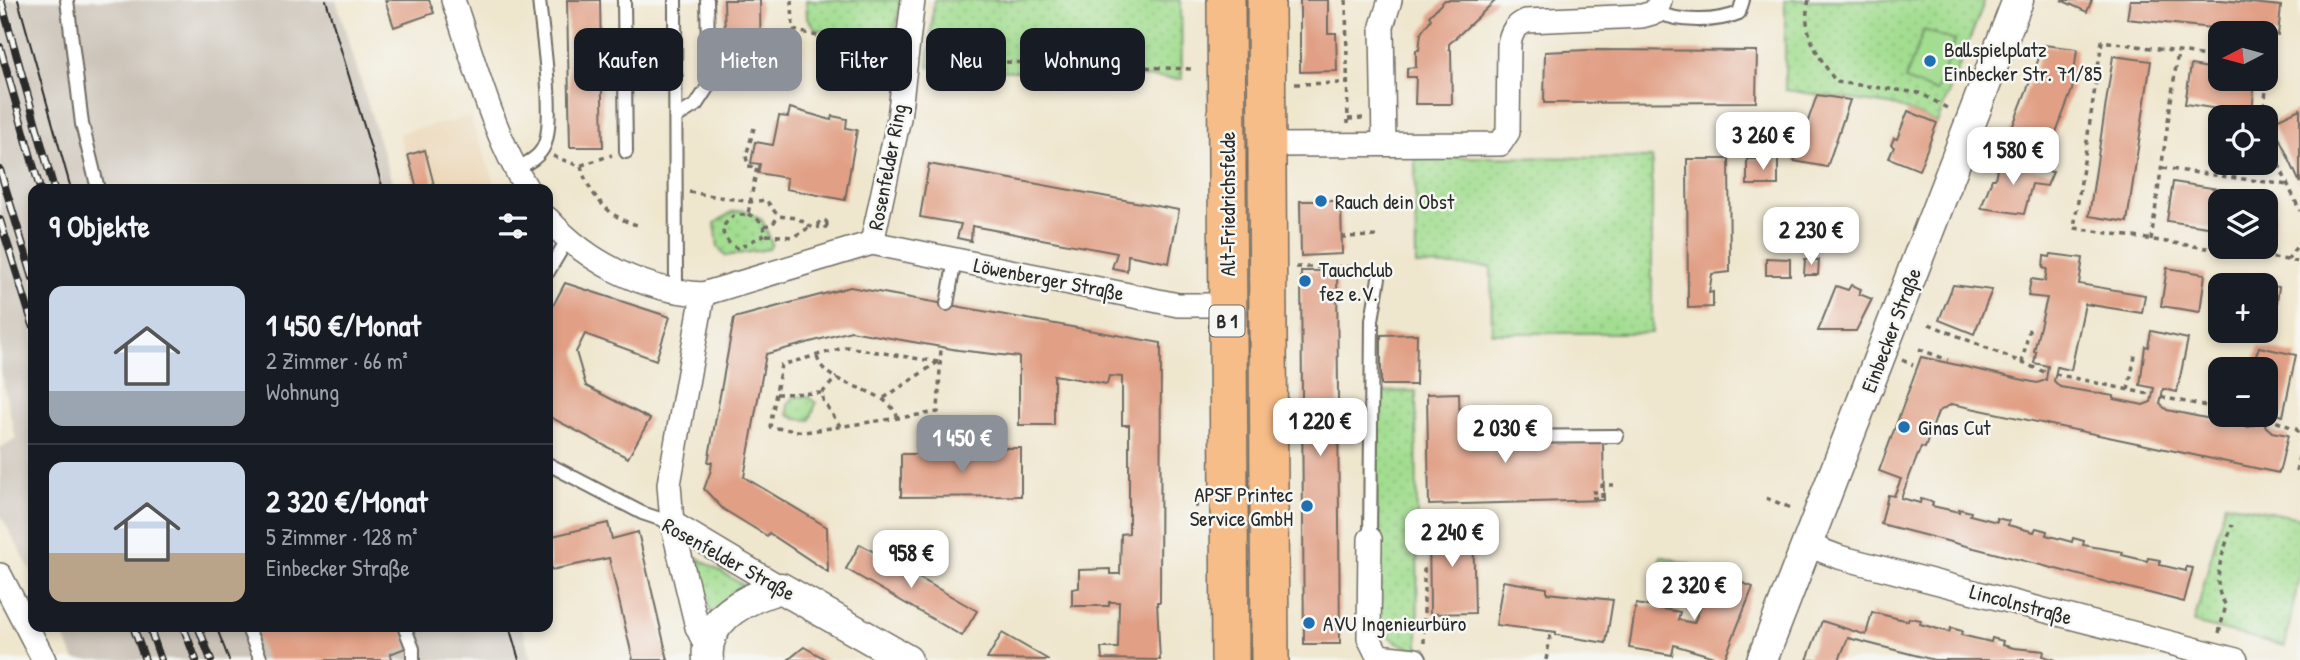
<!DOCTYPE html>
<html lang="de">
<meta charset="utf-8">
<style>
body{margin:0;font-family:"Patrick Hand",sans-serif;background:#20242c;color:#f1f3f6;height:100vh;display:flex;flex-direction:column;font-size:26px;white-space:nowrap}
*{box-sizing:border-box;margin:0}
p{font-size:23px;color:#9ea1a6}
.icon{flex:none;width:38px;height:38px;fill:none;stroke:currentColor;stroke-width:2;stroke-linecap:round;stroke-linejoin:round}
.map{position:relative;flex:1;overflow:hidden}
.sheet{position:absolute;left:28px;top:184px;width:525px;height:448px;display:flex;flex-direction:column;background:#171b24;border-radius:14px;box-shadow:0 4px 10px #0003}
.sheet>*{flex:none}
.top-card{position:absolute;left:574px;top:28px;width:665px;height:63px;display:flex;gap:14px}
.needle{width:46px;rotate:264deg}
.buttons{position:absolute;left:2208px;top:21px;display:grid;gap:14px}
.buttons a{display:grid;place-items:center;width:70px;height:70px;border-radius:14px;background:#171b24;box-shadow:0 4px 10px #0003;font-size:35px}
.price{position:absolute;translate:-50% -60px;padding:0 16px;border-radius:14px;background:#fff;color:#222;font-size:23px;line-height:46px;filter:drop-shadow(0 2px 4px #0008)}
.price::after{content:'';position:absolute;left:50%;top:42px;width:21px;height:16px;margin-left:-10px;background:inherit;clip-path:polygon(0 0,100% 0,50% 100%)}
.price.selected{background:#8c9099;color:#fff}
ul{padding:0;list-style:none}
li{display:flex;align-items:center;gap:21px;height:175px;padding:0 21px}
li+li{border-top:2px solid #363941}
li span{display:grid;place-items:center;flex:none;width:196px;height:140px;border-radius:14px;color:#555}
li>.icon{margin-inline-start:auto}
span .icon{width:84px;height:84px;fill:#fffc;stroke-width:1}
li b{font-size:30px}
h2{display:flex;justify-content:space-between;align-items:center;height:84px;padding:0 21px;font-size:30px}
.pill{padding:0 24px;border-radius:14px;background:#171b24;box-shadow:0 4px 10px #0003;font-size:24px;line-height:63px}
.pill.selected{background:#8c9099;color:#fff}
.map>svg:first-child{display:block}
.built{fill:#ecd8ba}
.railway{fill:#cbc3b8}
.grass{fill:url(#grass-dots);stroke:#66845e;stroke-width:2}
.pitch{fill:#a2dd90;stroke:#66845e;stroke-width:2}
.building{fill:#e1a086}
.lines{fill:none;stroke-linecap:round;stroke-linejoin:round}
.service-casing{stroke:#706c64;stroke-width:16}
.minor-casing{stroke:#706c64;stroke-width:26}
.tertiary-casing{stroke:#706c64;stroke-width:33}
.primary-casing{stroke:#706c64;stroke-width:40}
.path{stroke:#706c64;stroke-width:3.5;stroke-dasharray:5 5;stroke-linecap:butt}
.service{stroke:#fff;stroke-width:12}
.minor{stroke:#fff;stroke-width:23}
.tertiary{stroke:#fff;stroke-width:30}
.primary{stroke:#f7bd88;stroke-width:37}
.tram{stroke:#2b2b2b;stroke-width:2}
.rail-casing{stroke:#2b2b2b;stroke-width:8}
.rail{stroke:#f6f6f2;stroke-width:5;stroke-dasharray:16;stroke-linecap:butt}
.poi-dot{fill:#1f6fb2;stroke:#f6f6f2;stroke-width:2.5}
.labels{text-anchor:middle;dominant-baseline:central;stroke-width:5;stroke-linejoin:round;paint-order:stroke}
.shield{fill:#f6f6f2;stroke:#686867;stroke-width:2}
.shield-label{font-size:19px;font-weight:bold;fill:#2b2b2b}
.poi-label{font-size:21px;fill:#2b2b2b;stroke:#f6f6f2;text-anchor:start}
.street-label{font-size:21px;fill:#2b2b2b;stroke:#f6f6f2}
</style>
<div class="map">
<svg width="2300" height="660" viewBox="0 0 2300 660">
<defs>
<pattern id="grass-dots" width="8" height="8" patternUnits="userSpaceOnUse" patternTransform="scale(1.75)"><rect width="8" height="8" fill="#a2dd90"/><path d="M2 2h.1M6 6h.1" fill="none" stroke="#8cbe7c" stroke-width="1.8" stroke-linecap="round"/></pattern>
</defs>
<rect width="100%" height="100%" fill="#f6f6f2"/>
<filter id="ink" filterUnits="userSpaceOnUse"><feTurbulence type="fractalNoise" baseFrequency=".0143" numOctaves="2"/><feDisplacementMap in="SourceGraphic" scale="14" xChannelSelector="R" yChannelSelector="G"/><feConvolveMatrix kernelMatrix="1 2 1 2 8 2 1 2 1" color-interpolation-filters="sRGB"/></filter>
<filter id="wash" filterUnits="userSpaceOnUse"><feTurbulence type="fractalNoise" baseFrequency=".00686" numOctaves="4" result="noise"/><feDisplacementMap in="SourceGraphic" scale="28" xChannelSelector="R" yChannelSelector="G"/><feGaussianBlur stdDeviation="1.57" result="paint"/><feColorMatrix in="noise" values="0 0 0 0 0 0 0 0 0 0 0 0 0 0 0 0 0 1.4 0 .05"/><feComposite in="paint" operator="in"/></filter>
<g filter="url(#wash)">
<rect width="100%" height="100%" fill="#efe6ce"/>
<path class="built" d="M470 117 497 189H413L399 133Z"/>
<g class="railway">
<path d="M0 0H336L394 189H33V574L0 514V448L16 439 0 371Z"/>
<path d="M60 627H522L532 660H75Z"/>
</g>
<g class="grass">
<path d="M806 0H900L894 43 816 29 807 18Z"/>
<path d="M934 0H1181L1182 79 928 67Z"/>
<path d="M1785 0H1985L1937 123 1896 106 1785 90Z"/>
<path d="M1415 157 1652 158V333H1492L1491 267 1416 265Z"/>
<path d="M744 210 762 220 772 244 769 249 726 256 718 247 715 223 732 212Z"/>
<path d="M1416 391 1418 650C1395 644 1382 635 1376 612L1377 392Z"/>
<path d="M807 396 816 403 810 420 796 419 788 414V404L794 397Z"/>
<path d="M2225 503 2300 518V572L2285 646 2194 623Z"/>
<path d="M1661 556 1700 568 1687 602 1653 595Z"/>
<path d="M698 558 743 585 711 615Z"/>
</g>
<path class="pitch" d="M1924 30 1955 41 1936 92 1905 80Z"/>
<g id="blocks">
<g class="building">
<path d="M385 0H429L434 13 394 27Z"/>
<path d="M567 0H600L603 147H570Z"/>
<path d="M724 0H760L761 71H726Z"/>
<path d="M1300 0H1328V33H1336L1337 71 1300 72Z"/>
<path d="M1445 0H1496L1449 44V49L1451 50 1452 104H1415L1416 77H1407V68L1416 67V50H1419L1421 33 1431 19 1429 16Z"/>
<path d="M2061 0H2092L2087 12Z"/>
<path d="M2130 0H2221L2281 6 2278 35 2127 19Z"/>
<path d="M2044 45 2077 49 2072 90 2050 148 2033 141 2031 148H2025L2007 141Z"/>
<path d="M1587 50 1757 51 1756 102 1544 103 1545 52Z"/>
<path d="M2113 56 2151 61 2127 222 2089 216Z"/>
<path d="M2191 65 2221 70V79H2255L2252 114 2185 104Z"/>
<path d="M1817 95 1850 100 1827 167 1794 161Z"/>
<path d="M790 108 831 120 832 116 847 119 846 128 857 130 845 200 786 189 787 178 758 173 760 164 751 163 755 142 773 145 779 116 788 117Z"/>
<path d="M2300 109V183L2272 122Z"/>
<path d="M1908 111 1937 123 1919 170 1889 158 1894 147 1891 145 1894 138 1897 139Z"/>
<path d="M425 150 435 189H417L408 155Z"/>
<path d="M1999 158 2020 162V167L2053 172 2047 186 2032 184 2024 214 1981 208 1992 179H1995Z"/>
<path d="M1687 159H1729L1730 272 1712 274 1709 293 1713 292V307L1688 308Z"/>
<rect x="1747" y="159" width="31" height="26"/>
<path d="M929 164 1179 210 1169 263 1128 255 1127 271 1112 268 1117 253 972 226 971 241 957 238 961 224 920 217Z"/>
<path d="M2173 182 2277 198 2272 236 2266 235V201H2221V229L2167 221Z"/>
<path d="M1300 201H1341L1342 254 1301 256Z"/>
<path d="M2051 254 2083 258 2079 284 2145 295 2142 313 2085 304 2071 370 2057 367 2054 381 2060 387 2114 396V399L2143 405 2151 402 2154 388 2140 385 2145 346 2148 347 2151 331 2188 339 2177 392 2163 389 2160 404 2167 410 2249 427 2258 424 2259 415H2266V369H2251L2259 347 2296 355 2283 416 2269 412 2265 426 2272 432 2288 435 2279 473 1952 404 1938 412 1925 448 1921 447 1901 498 1920 503 1921 499 1933 502 1932 506 1959 512V509L1971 512 1970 515 1997 522V518L2009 521 2008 525 2034 532 2036 528 2047 531 2046 535 2072 542 2073 538 2084 541 2083 545 2123 552 2122 555 2147 561 2148 558 2160 560V565L2186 571V567L2193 568 2184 602 1881 524 1888 495 1894 496 1901 479 1879 471 1921 357 2037 383 2046 380 2048 366 2034 363 2036 352 2034 351 2047 298 2028 296 2031 279 2045 281 2047 269 2043 268 2044 256 2050 257Z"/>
<path d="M1766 258 1790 259V275H1766Z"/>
<path d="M1805 259 1819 260 1818 275H1804Z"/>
<path d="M2167 268 2205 274 2200 312 2161 306Z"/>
<path d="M1301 271H1337L1340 644H1304Z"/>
<path d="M565 283 670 317 656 360 585 334 576 352 586 386 650 419 628 458 550 417 548 315Z"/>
<path d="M1851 285 1861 289 1859 294 1872 299 1856 331H1818L1836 286 1848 290Z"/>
<path d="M1953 285 1992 290 1974 334 1939 320Z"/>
<path d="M2266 285 2279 287 2274 324 2266 322Z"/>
<path d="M850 287 1161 343 1160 602H1157L1160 660 1102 659 1101 648H1118L1119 602H1109V606H1072V589L1079 588V570L1110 569V574H1120L1121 534 1129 533V425H1122V377L1109 376 1107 384 1054 375V425H1019V357L958 350 851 331 766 354 744 477 827 527 828 572 769 533 767 536 723 509 704 489 711 470 712 462H708L734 318Z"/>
<path d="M1417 334 1416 385H1381V335Z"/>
<path d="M1459 393 1460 430 1481 429V444L1603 440 1604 500 1429 505 1427 394Z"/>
<path d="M998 448H1021V496L901 497V454H998Z"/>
<path d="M608 523 612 539 638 532 668 660H633L609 558 551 570 548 537Z"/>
<path d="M1429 524H1473L1475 613 1430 614Z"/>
<path d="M860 544 977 611 962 636 846 569Z"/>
<path d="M1714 572 1753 587 1724 660 1674 645 1672 655 1629 648 1636 604 1680 612 1678 620 1694 623Z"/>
<path d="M1503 581 1547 588V593L1613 600 1606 643 1556 635V632L1496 625Z"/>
<path d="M1872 612 1908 621 1909 618 1921 620 1920 624 1949 632 1951 628 1962 631 1961 635 1991 642 1992 638 2003 641 2002 645 2014 648 2044 651 2043 656 2056 660H1934L1848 638 1839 660H1807L1822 621 1866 635Z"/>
<path d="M253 626H400L408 647 390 654 393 660H267Z"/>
<path d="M1002 633 1049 660 987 659Z"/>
<path d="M804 647 827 660H788Z"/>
</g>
</g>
</g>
<g filter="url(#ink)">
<use href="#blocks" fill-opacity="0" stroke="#706c64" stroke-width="2"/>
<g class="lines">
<defs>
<g id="service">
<path d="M67 0 82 124 98 189"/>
<path d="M624 0 626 152"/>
<path d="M675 0 676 293"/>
<path d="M1656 12C1679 22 1715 23 1739 13L1743 0"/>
<path d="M625 78 676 77"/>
<path d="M676 117 696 105 709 85 707 0"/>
<path d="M515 170C525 164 539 158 544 146 556 120 542 33 539 0"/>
<path d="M548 272 567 240"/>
<path d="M947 304 955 260"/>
<path d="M1481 437 1617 436"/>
<path d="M548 464 642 513 672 523"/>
<path d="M1370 539 1372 320 1379 278"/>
<path d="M247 626 261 660"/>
<path d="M404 626 413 649V660"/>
</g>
<g id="minor">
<path d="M453 0C475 63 492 132 527 189"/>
<path d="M1384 144 1382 26 1390 0"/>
<path d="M1267 145 1500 144 1508 132 1509 45C1511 32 1515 26 1526 21L1642 16 1656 12 1660 0"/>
<path d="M548 219C588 263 644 291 703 294L872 243 1178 305H1227"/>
<path d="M872 243 899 118 913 0"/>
<path d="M703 294 669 484 672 523 697 627 707 648"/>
<path d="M672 523 781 588"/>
<path d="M1370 539 1369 638 1378 656 1415 660"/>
<path d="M1807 545 1839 557 2236 660"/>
<path d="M0 575 44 660"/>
</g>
<g id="tertiary">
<path d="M708 660C703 618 747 598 781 588L907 660"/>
<path d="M1762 660 2018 0"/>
</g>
<g id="primary">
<path d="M1226 0 1230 660"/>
<path d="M1266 0 1270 660"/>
</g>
</defs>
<use href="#service" class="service-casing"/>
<use href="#minor" class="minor-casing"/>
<use href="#tertiary" class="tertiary-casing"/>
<use href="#primary" class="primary-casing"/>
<g class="path">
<path d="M792 0 793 30 887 53"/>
<path d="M1346 0 1348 124"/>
<path d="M1809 0C1800 31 1819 57 1836 82L1920 93 1947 108"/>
<path d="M2221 58 2102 41 2074 228 2300 262"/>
<path d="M926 59 1191 69"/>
<path d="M725 83 793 76V30"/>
<path d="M1295 84 1346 83"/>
<path d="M2263 117 2269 64H2266"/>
<path d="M1348 119 1364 118"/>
<path d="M2266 137 2300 211"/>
<path d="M553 156 579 166 612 155"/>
<path d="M581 166C587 192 611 221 639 225"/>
<path d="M2162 168 2288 185"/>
<path d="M689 192 750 202 766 200 778 216 797 218 813 228 820 227"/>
<path d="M748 214 762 222 766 234 738 248 731 246 723 233 725 224 733 216 748 214 757 167 748 166 746 156 754 128"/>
<circle cx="823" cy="224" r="4"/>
<path d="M764 226 773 224 778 216"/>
<path d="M766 235 793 237 810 227"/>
<path d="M1341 237 1381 236"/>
<path d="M2151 240 2178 52"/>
<path d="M2287 260 2300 242"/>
<path d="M1296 267H1355L1367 273"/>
<path d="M1929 324 2047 373"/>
<path d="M1919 349 1948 360"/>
<path d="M817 357C828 391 885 383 898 418"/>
<path d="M1902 360 1913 365"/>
<path d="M938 362 847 347 781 365 770 427 804 432 938 412 941 347"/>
<path d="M2022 363 2030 325"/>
<path d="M2055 374 2153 395"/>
<path d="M2128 390 2136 351"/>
<path d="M822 393 837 377"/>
<path d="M776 394 822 393 823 400 840 426"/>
<path d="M2161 397 2221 409"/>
<path d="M884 398 938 362"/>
<path d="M2250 415 2258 416"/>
<path d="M2267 418 2296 429 2300 434"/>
<path d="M2296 471 2300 452"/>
<path d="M1592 492H1602"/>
<path d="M1592 498H1602V485H1617"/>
<path d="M1766 498 1791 508"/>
<path d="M1194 506H1198"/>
<path d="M2219 633 2226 605C2208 583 2225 550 2232 525"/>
<path d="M1424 643V570H1430"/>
<path d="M1546 660 1551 632"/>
</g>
<use href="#service" class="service"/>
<use href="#minor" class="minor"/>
<use href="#tertiary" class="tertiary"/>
<use href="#primary" class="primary"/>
<g class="tram">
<path d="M18 0 71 189"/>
<path d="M326 0 383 189"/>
<path d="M216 626 229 660"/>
<path d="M509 626 519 660"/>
</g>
<defs>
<g id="rail">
<path d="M1 0 54 189"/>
<path d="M0 47 40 189"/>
<path d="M0 170 33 278"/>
<path d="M0 220 33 325"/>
<path d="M133 626 145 660"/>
<path d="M149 626 161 660"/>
<path d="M183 626 196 660"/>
<path d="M198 626 211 660"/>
</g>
</defs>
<use href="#rail" class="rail-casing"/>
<use href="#rail" class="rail"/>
</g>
</g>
<g class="poi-dot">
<circle cx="1930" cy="61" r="7"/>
<circle cx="1321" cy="201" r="7"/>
<circle cx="1305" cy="281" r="7"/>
<circle cx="1904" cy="427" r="7"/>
<circle cx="1307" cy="506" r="7"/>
<circle cx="1309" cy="623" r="7"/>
</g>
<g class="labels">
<rect class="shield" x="1209.5" y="305.5" width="35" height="31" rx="5"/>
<g class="shield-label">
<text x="1227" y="321">B 1</text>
</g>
<g class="poi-label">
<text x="1944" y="49">Ballspielplatz<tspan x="1944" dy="24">Einbecker Str. 71/85</tspan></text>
<text x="1335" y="201">Rauch dein Obst</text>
<text x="1319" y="269">Tauchclub<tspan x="1319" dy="24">fez e.V.</tspan></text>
<text x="1918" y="427">Ginas Cut</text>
<text x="1293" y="494" text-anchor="end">APSF Printec<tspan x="1293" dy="24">Service GmbH</tspan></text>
<text x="1323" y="623">AVU Ingenieurbüro</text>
</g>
<g class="street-label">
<text transform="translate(887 167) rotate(-79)">Rosenfelder Ring</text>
<text transform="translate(1227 204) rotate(-90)">Alt-Friedrichsfelde</text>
<text transform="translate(1049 279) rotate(11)">Löwenberger Straße</text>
<text transform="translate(1891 330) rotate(-69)">Einbecker Straße</text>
<text transform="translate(729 559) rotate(29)">Rosenfelder Straße</text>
<text transform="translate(2021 604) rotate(15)">Lincolnstraße</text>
</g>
</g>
</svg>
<div class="buttons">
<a><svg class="needle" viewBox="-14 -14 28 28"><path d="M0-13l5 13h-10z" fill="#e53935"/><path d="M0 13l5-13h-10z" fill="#9ea1a6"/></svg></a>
<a><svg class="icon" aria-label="locate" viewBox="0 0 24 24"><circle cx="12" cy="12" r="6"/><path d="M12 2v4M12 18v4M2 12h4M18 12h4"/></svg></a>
<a><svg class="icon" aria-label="layers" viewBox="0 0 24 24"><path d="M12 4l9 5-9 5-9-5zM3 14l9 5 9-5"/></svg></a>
<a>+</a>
<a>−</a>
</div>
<b class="price" style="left:1763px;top:172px">3 260 €</b>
<b class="price" style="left:2013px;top:187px">1 580 €</b>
<b class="price" style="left:1811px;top:267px">2 230 €</b>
<b class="price" style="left:1320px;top:458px">1 220 €</b>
<b class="price" style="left:1505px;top:465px">2 030 €</b>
<b class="price selected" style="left:962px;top:475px">1 450 €</b>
<b class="price" style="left:1452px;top:569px">2 240 €</b>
<b class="price" style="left:911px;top:590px">958 €</b>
<b class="price" style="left:1694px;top:622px">2 320 €</b>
<div class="top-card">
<a class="pill">Kaufen</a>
<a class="pill selected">Mieten</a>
<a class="pill">Filter</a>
<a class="pill">Neu</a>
<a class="pill">Wohnung</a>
</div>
<section class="sheet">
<h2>9 Objekte<svg class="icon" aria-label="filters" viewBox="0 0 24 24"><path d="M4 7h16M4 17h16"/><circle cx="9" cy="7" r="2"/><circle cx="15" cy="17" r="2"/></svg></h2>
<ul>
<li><span style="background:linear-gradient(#c9d6e8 75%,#9aa5b1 0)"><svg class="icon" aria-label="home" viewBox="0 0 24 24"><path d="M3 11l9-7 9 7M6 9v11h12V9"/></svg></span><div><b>1 450 €/Monat</b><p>2 Zimmer · 66 m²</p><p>Wohnung</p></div></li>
<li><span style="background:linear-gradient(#c9d6e8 65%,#b9a48a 0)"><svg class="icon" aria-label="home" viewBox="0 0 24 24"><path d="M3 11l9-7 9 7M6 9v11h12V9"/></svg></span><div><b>2 320 €/Monat</b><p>5 Zimmer · 128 m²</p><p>Einbecker Straße</p></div></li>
</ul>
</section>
</div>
